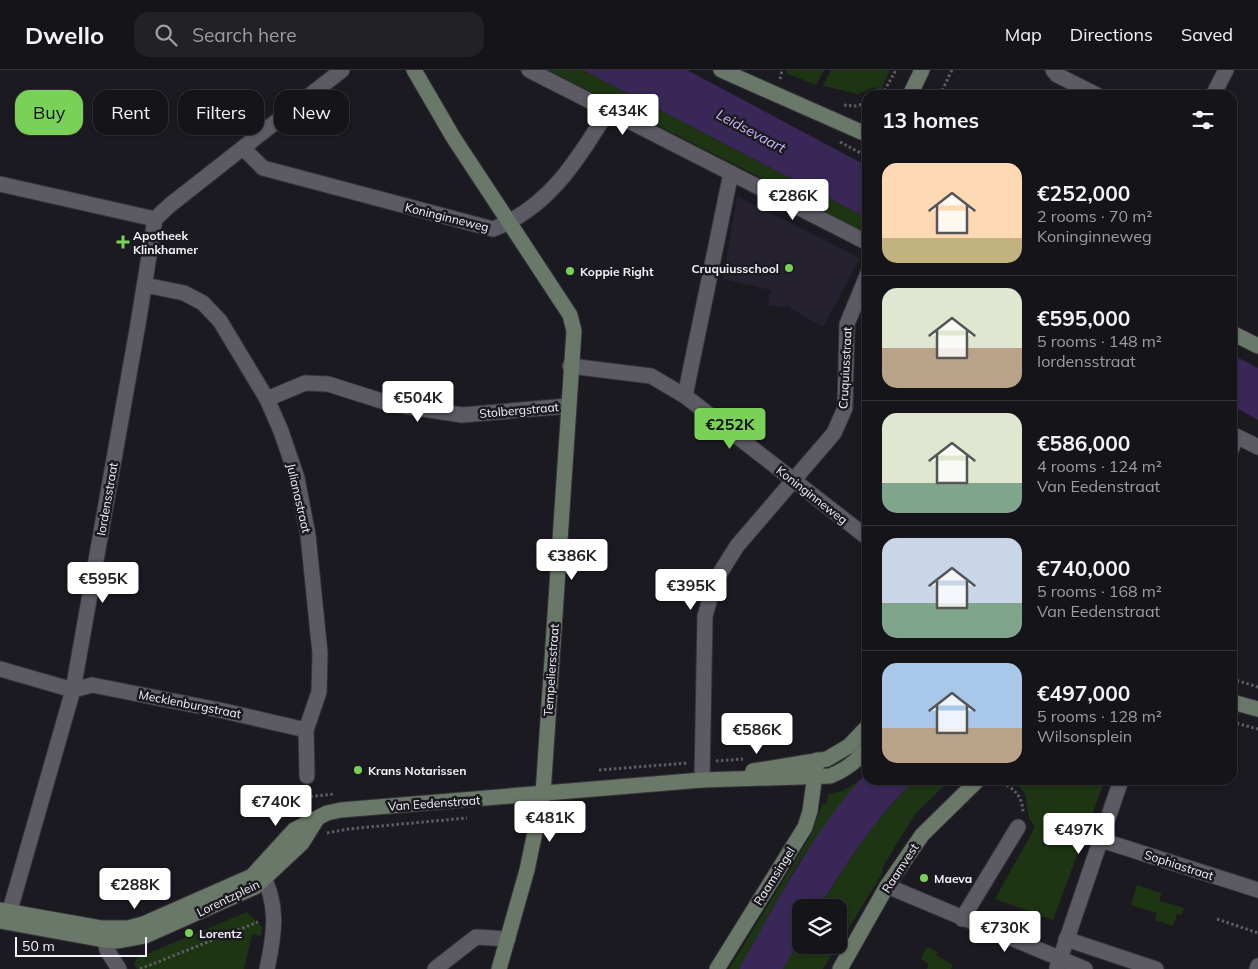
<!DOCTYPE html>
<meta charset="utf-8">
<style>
body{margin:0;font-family:Mulish,sans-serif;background:#222126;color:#f1f3f6;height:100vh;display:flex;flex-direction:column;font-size:19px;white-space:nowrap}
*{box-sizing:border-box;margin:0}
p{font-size:16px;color:#9d9ea2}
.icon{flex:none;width:28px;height:28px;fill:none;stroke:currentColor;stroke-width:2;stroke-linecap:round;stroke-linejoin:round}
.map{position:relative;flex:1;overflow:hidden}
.drawer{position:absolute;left:862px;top:20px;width:375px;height:695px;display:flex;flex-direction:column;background:#151419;border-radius:15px;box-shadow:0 1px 4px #0004,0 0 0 1px #343338}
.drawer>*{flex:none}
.banner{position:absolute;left:15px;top:20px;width:475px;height:45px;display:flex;gap:10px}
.buttons{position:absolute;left:792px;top:829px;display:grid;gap:10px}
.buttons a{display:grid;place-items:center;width:55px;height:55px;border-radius:10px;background:#151419;box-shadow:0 1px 4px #0004,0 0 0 1px #343338;font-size:25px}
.scale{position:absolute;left:15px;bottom:12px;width:132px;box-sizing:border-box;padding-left:5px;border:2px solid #f3f2f7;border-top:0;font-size:14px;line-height:18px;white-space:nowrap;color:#f3f2f7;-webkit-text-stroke:4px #1c1a21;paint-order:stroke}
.price{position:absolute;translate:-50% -42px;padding:0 11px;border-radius:5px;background:#fff;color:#222;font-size:16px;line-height:32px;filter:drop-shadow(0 1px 2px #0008)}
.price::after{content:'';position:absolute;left:50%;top:30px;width:15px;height:11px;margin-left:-8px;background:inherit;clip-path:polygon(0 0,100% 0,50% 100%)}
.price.active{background:#7ad157;color:#111}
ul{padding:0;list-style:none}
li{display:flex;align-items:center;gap:15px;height:125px;padding:0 20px}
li+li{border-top:1px solid #343338}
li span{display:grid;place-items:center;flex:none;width:140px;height:100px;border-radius:15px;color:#555}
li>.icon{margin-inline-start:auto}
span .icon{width:60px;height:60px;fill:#fffc;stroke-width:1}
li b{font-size:21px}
h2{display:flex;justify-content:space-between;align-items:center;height:60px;padding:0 20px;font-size:21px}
.pill{padding:0 18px;border-radius:15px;background:#151419;box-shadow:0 1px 4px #0004,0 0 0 1px #343338;font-size:18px;line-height:45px}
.pill.active{background:#7ad157;color:#111}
header{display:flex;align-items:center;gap:30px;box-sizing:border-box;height:70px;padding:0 25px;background:#151419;border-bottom:1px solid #343338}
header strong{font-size:24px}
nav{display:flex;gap:28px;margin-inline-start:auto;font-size:18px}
.search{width:350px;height:45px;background:#222126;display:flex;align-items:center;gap:12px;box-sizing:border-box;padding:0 18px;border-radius:15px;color:#9d9ea2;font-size:19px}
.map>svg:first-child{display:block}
.built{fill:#25212e}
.green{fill:#1d3513}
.water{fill:#382757}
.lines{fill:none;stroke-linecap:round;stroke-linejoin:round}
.street-casing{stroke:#36343a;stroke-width:17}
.secondary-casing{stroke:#36343a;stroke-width:17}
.path{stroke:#5e5c62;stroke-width:3;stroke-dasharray:2.5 2.5;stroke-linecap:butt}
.street{stroke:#5c5a63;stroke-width:15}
.secondary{stroke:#697868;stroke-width:15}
.poi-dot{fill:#7ad157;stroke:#1c1a21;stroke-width:2}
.labels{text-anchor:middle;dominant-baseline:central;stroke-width:5;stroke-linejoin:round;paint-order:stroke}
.street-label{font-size:12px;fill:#f3f2f7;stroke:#1c1a21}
.poi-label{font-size:12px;font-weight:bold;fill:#f3f2f7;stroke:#1c1a21;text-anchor:start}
.water-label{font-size:14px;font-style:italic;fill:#cbb8f8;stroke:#1c1a21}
</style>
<header>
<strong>Dwello</strong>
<div class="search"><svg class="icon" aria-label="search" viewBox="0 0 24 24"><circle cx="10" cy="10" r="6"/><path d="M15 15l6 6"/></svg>Search here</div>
<nav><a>Map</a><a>Directions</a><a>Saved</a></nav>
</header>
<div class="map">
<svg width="1258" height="899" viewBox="0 0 1258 899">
<rect width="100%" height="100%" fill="#1c1a21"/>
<path class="built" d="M737 126 860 188 823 257 785 235V238L768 235 771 220 723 209Z"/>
<g class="green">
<path d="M548 0H583L867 148V165L748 101Z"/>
<path d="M787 0H824L816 15 786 3Z"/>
<path d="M831 0H890L880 22 875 17 858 24 823 16Z"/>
<path d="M860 710 799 792 739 899H729L812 763 822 734 827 733 828 724 843 721Z"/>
<path d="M915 710H950L915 744 882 798 883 802 839 874V838H819C847 793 876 746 915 710Z"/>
<path d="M1014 710H1105L1053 850 995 829 1035 757 1029 748 1025 724Z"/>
<path d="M1137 815 1161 823 1160 831 1184 838 1182 845 1177 844 1173 856 1155 850 1157 843 1131 835Z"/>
<path d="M247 842 262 857 261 866 252 864 244 899H137L134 894 137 888Z"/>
<path d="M801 867V875H838L823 899H783Z"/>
<path d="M927 877 938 882 936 885 953 895 951 899H927L929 894 921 889Z"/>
</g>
<g class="water">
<path d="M583 0H687L867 96V148Z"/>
<path d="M1233 285 1258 298V350L1233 336Z"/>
<path d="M867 702 868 710H915C876 746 847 793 819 837L801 838V867L783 899H739C777 831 814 760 867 702Z"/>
</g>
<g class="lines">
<defs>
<g id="street">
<path d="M529 0 868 173"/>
<path d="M1053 0 1057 5 1097 25"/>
<path d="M1213 25 1226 0"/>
<path d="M243 78 263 98 493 159C548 138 578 90 607 42"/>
<path d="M0 114 155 149"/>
<path d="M155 149 170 135 342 0"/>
<path d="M145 215 184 223 203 233 220 251 267 329 281 361 297 408 308 465 320 583 319 622 306 660 307 706"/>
<path d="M570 296 651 306 685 326 868 468"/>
<path d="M685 326 731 103"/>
<path d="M267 329 305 313 328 314 391 334 462 345 568 336"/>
<path d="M1232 378 1236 366 1258 377"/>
<path d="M0 599 73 620 92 615 224 641 306 660"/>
<path d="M702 710 705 546 715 511 737 476 834 363 845 338 847 254 868 203"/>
<path d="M1101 770 1258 820"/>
<path d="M260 799C279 834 275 862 267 899"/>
<path d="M887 816 1085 899"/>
<path d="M10 840 73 620 138 254 155 149"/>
<path d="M962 849 1018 757"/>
<path d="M1066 869 1156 899"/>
<path d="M105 870 107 880 119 899"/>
<path d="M1057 898 1121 710"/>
<path d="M435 899 476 867 508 869"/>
<path d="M1257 899 1258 896"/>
</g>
<g id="secondary">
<path d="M414 0 453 67 570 245 574 261 543 724 527 800 499 899"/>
<path d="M721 0 868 65"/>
<path d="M910 25 922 0"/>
<path d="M1232 263 1258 276"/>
<path d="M1232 632 1258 639"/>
<path d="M753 701 827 689 849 676 868 656"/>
<path d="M0 840 101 858H128L143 854 252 806 294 760 327 743 341 740 702 710 830 706C846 700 856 691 868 678"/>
<path d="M0 851 105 870 118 871 145 866 255 817 302 773 317 749"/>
<path d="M717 899 805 757 810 741 817 690"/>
<path d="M840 899 887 816 922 765 978 710"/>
</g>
</defs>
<use href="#street" class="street-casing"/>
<use href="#secondary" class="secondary-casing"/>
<g class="path">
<path d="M780 9 782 0"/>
<path d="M882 25 896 0"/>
<path d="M940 25 952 0"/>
<path d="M844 35 855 36 868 33"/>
<path d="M840 72 868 87"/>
<path d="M1232 609 1258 617"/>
<path d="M863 641 868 636"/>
<path d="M1232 652 1258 659"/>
<path d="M716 691 743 689"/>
<path d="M599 700 688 693"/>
<path d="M998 710C1014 719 1023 725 1023 744"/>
<path d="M292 742 306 727 334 724"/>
<path d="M327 763 348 759 467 748"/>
<path d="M1217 849 1258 863"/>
<path d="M140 899 258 852"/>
</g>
<use href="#street" class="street"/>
<use href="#secondary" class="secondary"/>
</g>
<g class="poi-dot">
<path d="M120.5 164.5h5v5h5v5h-5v5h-5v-5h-5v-5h5z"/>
<circle cx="789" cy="198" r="5"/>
<circle cx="570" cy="201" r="5"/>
<circle cx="358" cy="700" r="5"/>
<circle cx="924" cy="808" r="5"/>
<circle cx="189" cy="863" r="5"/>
</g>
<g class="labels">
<g class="street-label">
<text transform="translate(447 147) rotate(14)">Koninginneweg</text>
<text transform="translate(845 298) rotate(-87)">Cruquiusstraat</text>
<text transform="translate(519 340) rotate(-5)">Stolbergstraat</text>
<text transform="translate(812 425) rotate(38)">Koninginneweg</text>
<text transform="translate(299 428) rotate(77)">Julianastraat</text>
<text transform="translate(107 429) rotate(-80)">Iordensstraat</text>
<text transform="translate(551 600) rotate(-86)">Tempeliersstraat</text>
<text transform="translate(190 634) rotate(11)">Mecklenburgstraat</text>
<text transform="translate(434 733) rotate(-4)">Van Eedenstraat</text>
<text transform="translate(1179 795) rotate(18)">Sophiastraat</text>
<text transform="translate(900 798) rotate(-57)">Raamvest</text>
<text transform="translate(774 806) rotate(-58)">Raamsingel</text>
<text transform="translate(228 828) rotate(-26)">Lorentzplein</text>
</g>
<g class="poi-label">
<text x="133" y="165">Apotheek<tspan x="133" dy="14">Klinkhamer</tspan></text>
<text x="779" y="198" text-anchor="end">Cruquiusschool</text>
<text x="580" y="201">Koppie Right</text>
<text x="368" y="700">Krans Notarissen</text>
<text x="934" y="808">Maeva</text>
<text x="199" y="863">Lorentz</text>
</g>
<g class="water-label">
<text transform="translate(751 61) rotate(28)">Leidsevaart</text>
</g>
</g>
</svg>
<div class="buttons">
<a><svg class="icon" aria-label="layers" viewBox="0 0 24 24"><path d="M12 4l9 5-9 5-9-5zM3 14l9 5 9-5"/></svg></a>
</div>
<div class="scale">50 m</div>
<b class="price" style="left:623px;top:66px">€434K</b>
<b class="price" style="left:793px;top:151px">€286K</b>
<b class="price" style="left:418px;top:353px">€504K</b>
<b class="price active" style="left:730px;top:380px">€252K</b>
<b class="price" style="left:572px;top:511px">€386K</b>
<b class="price" style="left:103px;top:534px">€595K</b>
<b class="price" style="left:691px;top:541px">€395K</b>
<b class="price" style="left:757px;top:685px">€586K</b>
<b class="price" style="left:276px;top:757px">€740K</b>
<b class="price" style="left:550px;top:773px">€481K</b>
<b class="price" style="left:1079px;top:785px">€497K</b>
<b class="price" style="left:135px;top:840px">€288K</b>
<b class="price" style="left:1005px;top:883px">€730K</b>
<div class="banner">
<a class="pill active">Buy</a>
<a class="pill">Rent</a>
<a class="pill">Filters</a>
<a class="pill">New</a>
</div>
<section class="drawer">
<h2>13 homes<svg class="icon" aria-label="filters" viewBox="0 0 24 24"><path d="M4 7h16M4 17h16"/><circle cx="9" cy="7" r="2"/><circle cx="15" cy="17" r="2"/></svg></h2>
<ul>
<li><span style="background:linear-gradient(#ffd9b3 75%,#c2b280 0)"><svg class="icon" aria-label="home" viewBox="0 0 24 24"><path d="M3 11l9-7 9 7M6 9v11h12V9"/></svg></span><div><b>€252,000</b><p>2 rooms · 70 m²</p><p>Koninginneweg</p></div></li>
<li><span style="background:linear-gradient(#dfe7d0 60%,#b9a48a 0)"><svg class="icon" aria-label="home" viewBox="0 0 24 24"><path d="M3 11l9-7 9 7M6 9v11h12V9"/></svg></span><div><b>€595,000</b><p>5 rooms · 148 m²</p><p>Iordensstraat</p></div></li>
<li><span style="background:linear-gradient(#dfe7d0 70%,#7fa58c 0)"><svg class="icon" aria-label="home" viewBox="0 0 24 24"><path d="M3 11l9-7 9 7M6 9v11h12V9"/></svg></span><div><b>€586,000</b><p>4 rooms · 124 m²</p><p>Van Eedenstraat</p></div></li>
<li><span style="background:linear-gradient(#c9d6e8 65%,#7fa58c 0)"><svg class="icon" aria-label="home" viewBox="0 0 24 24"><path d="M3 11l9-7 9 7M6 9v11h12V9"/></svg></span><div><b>€740,000</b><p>5 rooms · 168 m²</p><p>Van Eedenstraat</p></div></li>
<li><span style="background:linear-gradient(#a9c7e8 65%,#b9a48a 0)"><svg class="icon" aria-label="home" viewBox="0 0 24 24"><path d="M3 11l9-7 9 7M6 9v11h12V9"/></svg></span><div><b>€497,000</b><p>5 rooms · 128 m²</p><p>Wilsonsplein</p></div></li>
</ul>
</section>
</div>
